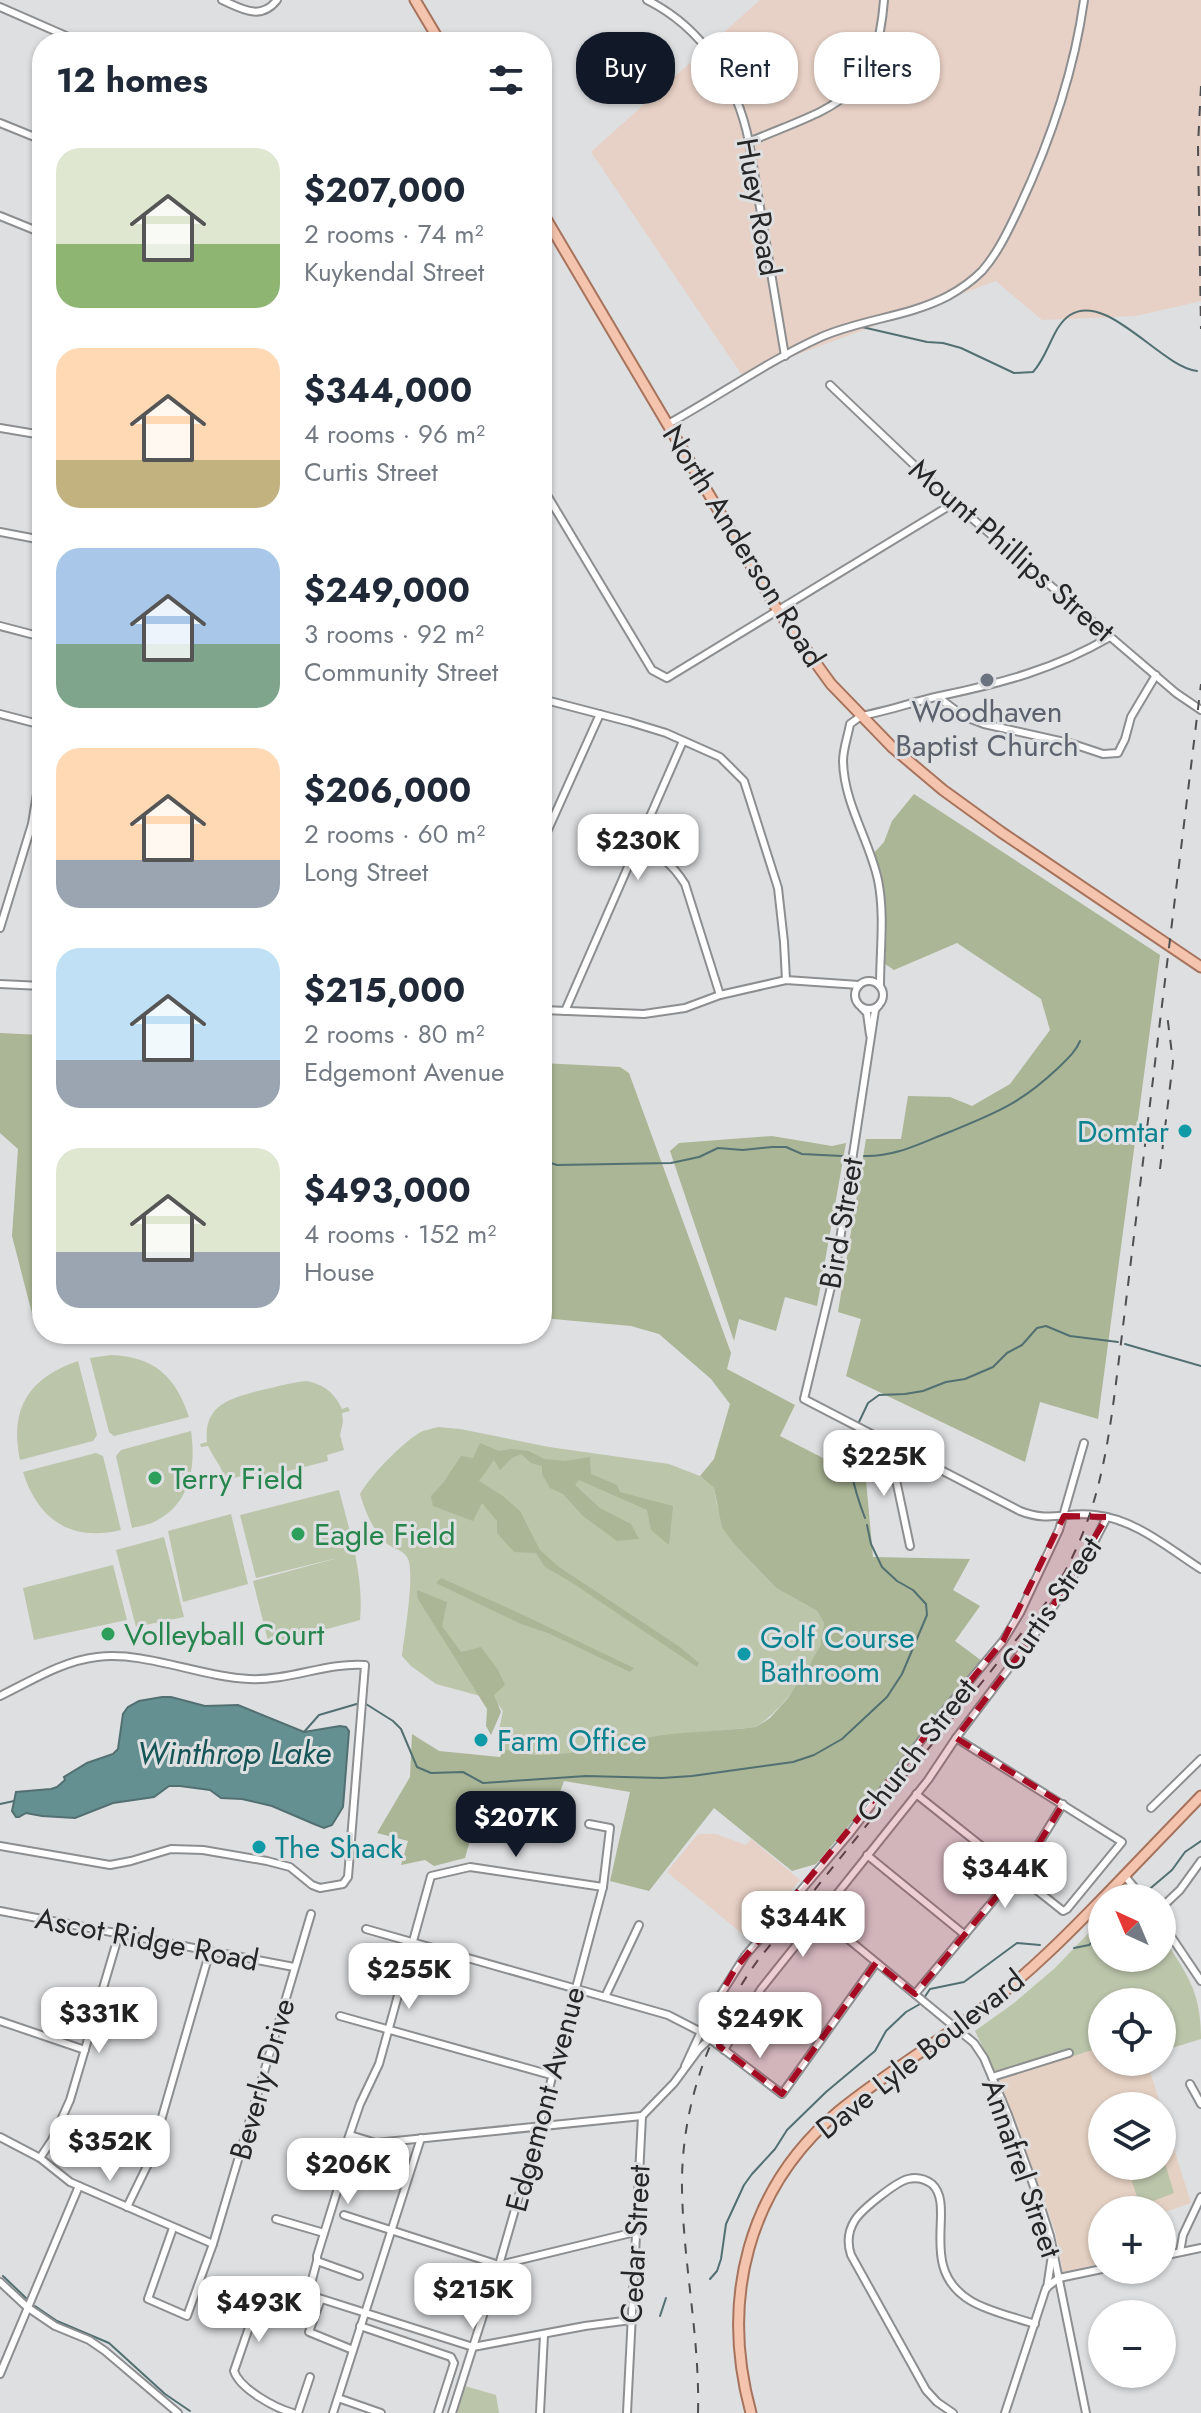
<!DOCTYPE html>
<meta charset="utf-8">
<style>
body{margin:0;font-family:Jost,sans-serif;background:#f2f2f3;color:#1f2937;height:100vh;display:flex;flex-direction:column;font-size:30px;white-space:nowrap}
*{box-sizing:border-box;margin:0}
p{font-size:26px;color:#747a83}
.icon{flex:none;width:44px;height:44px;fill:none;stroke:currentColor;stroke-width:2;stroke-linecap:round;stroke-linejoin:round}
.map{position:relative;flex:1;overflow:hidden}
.panel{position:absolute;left:32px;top:32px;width:520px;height:1312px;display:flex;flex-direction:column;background:#fff;border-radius:32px;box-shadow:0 2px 6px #0004}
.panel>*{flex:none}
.top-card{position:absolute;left:576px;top:32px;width:504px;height:72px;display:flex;gap:16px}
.needle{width:52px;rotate:316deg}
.tools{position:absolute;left:1088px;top:1884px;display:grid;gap:16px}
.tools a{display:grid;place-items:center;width:88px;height:88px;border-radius:50%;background:#fff;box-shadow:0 2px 6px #0004;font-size:40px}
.price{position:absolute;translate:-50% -68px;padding:0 18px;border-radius:16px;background:#fff;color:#222;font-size:26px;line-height:52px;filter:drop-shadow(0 2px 4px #0008)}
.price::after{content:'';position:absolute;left:50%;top:48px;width:24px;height:18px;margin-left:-12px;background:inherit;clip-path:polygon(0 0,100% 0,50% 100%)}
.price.on{background:#111827;color:#fff}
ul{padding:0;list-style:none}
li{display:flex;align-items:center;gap:24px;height:200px;padding:0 24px}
li span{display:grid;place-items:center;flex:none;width:224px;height:160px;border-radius:24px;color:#555}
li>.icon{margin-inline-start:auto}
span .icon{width:96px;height:96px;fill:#fffc;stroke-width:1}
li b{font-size:34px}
h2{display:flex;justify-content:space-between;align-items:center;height:96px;padding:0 24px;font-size:34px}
.chip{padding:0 28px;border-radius:32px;background:#fff;box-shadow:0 2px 6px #0004;font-size:28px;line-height:72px}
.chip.on{background:#111827;color:#fff}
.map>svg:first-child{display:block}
.industrial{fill:#e7d0c5}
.education{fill:#e5d1c3}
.green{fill:#bbc5aa}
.forest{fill:#aab695}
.water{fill:#659091;stroke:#527071;stroke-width:2}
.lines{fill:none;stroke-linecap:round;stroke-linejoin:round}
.stream{stroke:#527071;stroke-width:2}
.minor-casing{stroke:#8d8e90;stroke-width:10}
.primary-casing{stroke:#a7735c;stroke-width:13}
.minor{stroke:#fff;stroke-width:6}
.primary{stroke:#f4c4af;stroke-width:9}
.rail{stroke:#4f4f51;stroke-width:2;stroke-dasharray:10 10;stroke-linecap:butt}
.marked{fill:#a50b23;fill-opacity:0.2;stroke:#a50b23;stroke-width:6;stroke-dasharray:16 10;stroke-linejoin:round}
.worship-dot{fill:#6b7280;stroke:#dedfe1;stroke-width:3}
.culture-dot{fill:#0f9aa8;stroke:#dedfe1;stroke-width:3}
.leisure-dot{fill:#2e9e5b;stroke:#dedfe1;stroke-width:3}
.labels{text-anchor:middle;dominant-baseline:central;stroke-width:6;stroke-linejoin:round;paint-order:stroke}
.street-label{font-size:30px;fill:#262627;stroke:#dedfe1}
.worship-label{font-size:30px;fill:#5b616d;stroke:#dedfe1}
.culture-label{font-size:30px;fill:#0d838f;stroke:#dedfe1;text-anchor:start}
.leisure-label{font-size:30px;fill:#27864d;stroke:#dedfe1;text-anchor:start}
.water-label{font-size:32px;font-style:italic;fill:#165557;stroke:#dedfe1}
</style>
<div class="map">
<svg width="1201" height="2413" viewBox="0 0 1201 2413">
<rect width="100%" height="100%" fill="#dedfe1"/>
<g class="industrial">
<path d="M760 0H1201V301L1136 316 1042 320 996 281 742 375 591 152Z"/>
<path d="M698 1834H716L746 1845 751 1839 800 1880 750 1940 667 1872Z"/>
</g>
<path class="education" d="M1102 2047V2062H1147L1161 2106H1102V2166H1162V2110L1191 2203 1162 2213V2210H1102V2234L1094 2237 1100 2264 1063 2272 1055 2231 1016 2123 998 2080Z"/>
<g class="green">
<path d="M111 1355C155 1357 175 1376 189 1417L114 1436 109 1432 90 1358Z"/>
<path d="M78 1361 97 1435 93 1441 20 1460C9 1408 29 1378 78 1361Z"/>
<path d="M307 1381C324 1385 334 1392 342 1409L348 1407 350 1411 342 1413 343 1422 340 1435 344 1450 327 1455 328 1461 244 1482 242 1476 225 1480C222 1466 214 1459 208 1446L201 1447 200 1444 207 1442C203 1404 232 1398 262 1390 277 1387 292 1382 307 1381Z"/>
<path d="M438 1427 460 1429 549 1447 669 1464 700 1476 714 1488 717 1505 734 1544 776 1588 817 1611 824 1623C823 1631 822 1640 819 1648 807 1677 781 1710 756 1727L646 1738 564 1756 521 1754 504 1749 497 1739 503 1711 495 1700 436 1684 411 1666 402 1656C404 1637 416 1570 407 1557 402 1549 393 1549 386 1543 373 1531 365 1511 360 1494 371 1475 400 1445 419 1433 424 1430 432 1429 438 1427Z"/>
<path d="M191 1431C196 1466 191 1503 156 1521 149 1525 139 1526 132 1528L116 1456 121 1450Z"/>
<path d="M96 1453 103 1456 121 1530C71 1542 38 1520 23 1472Z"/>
<path d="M339 1490C350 1533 364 1575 360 1620L269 1645 253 1581 341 1557 256 1578 240 1515Z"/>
<path d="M231 1514 248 1584 183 1602 168 1531Z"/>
<path d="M164 1537 184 1617 136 1627 116 1550Z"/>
<path d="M113 1565 127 1620 34 1640 23 1588Z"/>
<path d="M1102 1919V1958H1162V1936C1187 1974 1201 1991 1201 2039L1162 2051V2002H1102V2047L998 2080 975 2031 1014 2003 1055 1968Z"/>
<path d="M1162 2153 1174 2193 1140 2206 1127 2166H1162Z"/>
<path d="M465 2386 496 2395 499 2413H456Z"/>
</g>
<g class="forest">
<path d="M914 794 1160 955 1098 1419 1040 1402 1025 1462 846 1376 861 1319 838 1312 866 1139H901L908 1096 950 1097 972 1106 1010 1084 1050 1030 1041 999 957 943 894 970 885 964C888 925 886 890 874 853L884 842 892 821Z"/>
<path d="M0 1033 42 1035V1326L35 1325 12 1236 18 1149 0 1133Z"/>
<path d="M542 1063 620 1067 629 1073 731 1353 727 1369 795 1405 780 1436 866 1480 873 1557 970 1559 953 1590 980 1606 955 1641 982 1661 932 1718 878 1791 816 1864 792 1871 714 1808 649 1891 610 1881 630 1792 564 1781 553 1811 482 1797 465 1858 434 1866 425 1860 401 1865 408 1841 377 1833 410 1777 412 1734 439 1751 500 1757 504 1749C552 1764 597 1747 645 1738 682 1731 719 1732 756 1727L770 1718 788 1698 809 1666 820 1646 824 1623 817 1611 776 1588 734 1544 722 1527 714 1488 700 1476 714 1459 730 1404 711 1379 659 1334 631 1326 542 1318Z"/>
<path d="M772 1136 832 1146 846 1143 817 1306 785 1297 776 1331 739 1319 734 1341 670 1151 679 1143Z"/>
<path d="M480 1443 499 1451 512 1449 529 1451 544 1459 565 1461 590 1457 591 1474 617 1485 620 1492 673 1506 669 1545 651 1530 647 1510 579 1480 575 1485 600 1508 631 1524 639 1539 617 1541 583 1516 563 1494 550 1488 542 1474V1466L531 1463 521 1454 512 1458 500 1470 494 1460 479 1481 503 1496 520 1511 540 1550 559 1567 680 1647 699 1663 697 1667 571 1582 545 1567 536 1553 514 1552 497 1533V1521L482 1503 473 1521 433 1506 431 1496 443 1483 461 1456 473 1458Z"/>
<path d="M441 1578 521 1614 634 1668 630 1672 548 1633 521 1624 436 1583Z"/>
<path d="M417 1590 447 1602 442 1626 461 1652 481 1647 498 1670 505 1685 494 1695 501 1712 491 1735 486 1726 487 1709 418 1599Z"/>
</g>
<path class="water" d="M162 1697H171L205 1706 238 1705 304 1732 340 1726 346 1727 349 1731 343 1807 332 1825 324 1828 314 1824 272 1806 242 1799 221 1798 210 1790 180 1786H169L154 1797 113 1803 75 1818 42 1816 26 1813 19 1817H16L12 1811 16 1792 51 1789 57 1787 65 1780 64 1777 87 1763 113 1754 118 1749 123 1714 128 1707 139 1701Z"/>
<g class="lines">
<g class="stream">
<path d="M862 327 927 342 943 343 961 348 1014 373 1033 372C1049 355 1052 327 1070 315 1107 291 1161 367 1197 371"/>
<path d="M864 1156C897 1157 922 1142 952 1131 996 1113 1021 1103 1057 1069 1066 1060 1075 1053 1080 1041"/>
<path d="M542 1160 557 1165 671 1163 699 1157 718 1148 743 1150 772 1147H786L802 1154 842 1156"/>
<path d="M1125 1344 1201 1366"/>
<path d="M859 1422 868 1403 879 1395 905 1394 923 1391 946 1382 965 1379 993 1367 1007 1353 1022 1345 1037 1328 1046 1326 1070 1336 1118 1342"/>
<path d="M856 1431C845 1462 854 1489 865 1518"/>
<path d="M366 1704 393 1721 401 1729 417 1767 431 1773 463 1772 483 1783 586 1776 662 1778 692 1776 793 1762 814 1755 842 1739 887 1697 902 1674 927 1615 926 1604 913 1590 897 1581 882 1567 871 1544 867 1525"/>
<path d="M304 1732 319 1715 360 1703"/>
<path d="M0 1804 14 1801"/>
<path d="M1139 1898 1172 1870 1185 1852 1201 1841"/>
<path d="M1074 1948 1089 1945 1102 1933"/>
<path d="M924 1998 930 1989 964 1982 1017 1943 1040 1945"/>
<path d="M3 2276 27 2299"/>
<path d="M710 2279 717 2271 721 2259 726 2224 744 2185 752 2174 775 2149 787 2130 826 2092 875 2051 886 2031 906 2012 920 2004"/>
<path d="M35 2306 57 2321 109 2343 165 2394 190 2411"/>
<path d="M660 2316 666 2298"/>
</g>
<defs>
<g id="minor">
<path d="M222 0C242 9 261 21 277 0"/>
<path d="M647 0C703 28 737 82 749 142L785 356"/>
<path d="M0 7 80 42"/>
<path d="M0 123 42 140"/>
<path d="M749 142C833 106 876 103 884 0"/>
<path d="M0 216 42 233"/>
<path d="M830 385 954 503 1176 693 1201 710"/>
<path d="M668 424C719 396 768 361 821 337 862 319 908 317 948 296 959 290 973 280 982 271 998 253 1009 229 1019 208 1050 142 1074 72 1084 0"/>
<path d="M0 428 42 435"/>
<path d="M542 498 547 495 652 670 667 678 954 503"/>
<path d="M0 532 42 540"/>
<path d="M0 626 42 637"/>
<path d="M938 697 963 716 984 724 1073 744 1103 754 1118 753 1125 739 1131 717 1156 675"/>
<path d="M542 699 630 722 666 733 720 757 744 781 778 888 784 942 786 980"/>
<path d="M0 714 42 725"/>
<path d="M542 843 600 714"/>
<path d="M638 845C661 856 671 862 685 884L720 995"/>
<path d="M0 928 32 824 42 763"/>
<circle cx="869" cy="995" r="14"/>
<path d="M0 984 42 986"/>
<path d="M880 986C880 950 885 915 878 880 869 839 844 804 843 761 843 749 848 736 850 724L861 716C887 711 913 702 940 696 1002 683 1055 669 1110 637"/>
<path d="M879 1005 875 1010 836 1266 804 1399 1020 1511C1050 1523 1066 1511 1095 1515 1135 1519 1168 1548 1201 1569"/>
<path d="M862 1008 867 1013 870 1035"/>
<path d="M542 1010 644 1014 685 1008 720 995 786 980 859 985"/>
<path d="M565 1011 683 741"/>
<path d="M888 1442 910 1546"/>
<path d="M0 1696C31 1681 62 1661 97 1657 146 1651 200 1677 249 1679 289 1681 328 1662 365 1665L348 1877 343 1884 320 1888 312 1885 290 1867 267 1861 203 1850 171 1849 131 1861 110 1865 0 1846"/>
<path d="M916 1794 1063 1911 1067 1909 1122 1842 956 1738"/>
<path d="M1151 1808 1201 1759"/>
<path d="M867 1855 965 1935"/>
<path d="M1124 1875 1143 1898"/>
<path d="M1162 1907 1180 1890 1201 1861"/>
<path d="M0 1911 294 1967"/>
<path d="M819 1915 974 2043 984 2058 1008 2115 1038 2198 1050 2236 1086 2413"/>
<path d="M1162 1923 1201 1981"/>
<path d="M366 1929 668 2015 701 2032 782 2094 876 1963"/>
<path d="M915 1994 1033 1853 1063 1804"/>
<path d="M605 1997 639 1925"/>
<path d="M340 2016 551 2075"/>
<path d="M0 2021 85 2050"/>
<path d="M724 2050 761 1989 928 1780 956 1738 1040 1627 1089 1552 1107 1517"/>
<path d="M685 2066 711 2010 745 1956 850 1833 936 1721 1003 1641 1020 1613 1059 1530 1084 1443"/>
<path d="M992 2077 1069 2053"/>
<path d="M1190 2084 1201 2104"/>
<path d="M350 2135 376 2143 642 2116"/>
<path d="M0 2137 40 2158 70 2182 213 2244"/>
<path d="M348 2139 360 2104 379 2064 431 1876 470 1867 603 1887"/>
<path d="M296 2157 343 2172"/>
<path d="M40 2158 52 2140 70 2100 119 1934"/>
<path d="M127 2207 149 2162 210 1951"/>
<path d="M344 2215 499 2265 635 2232"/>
<path d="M276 2219 324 2233"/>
<path d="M173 2228 148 2299 187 2316 213 2244 311 1914"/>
<path d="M1180 2252 1183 2235 1201 2197"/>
<path d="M1162 2256 1201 2248"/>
<path d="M317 2261V2256L343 2172 347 2150"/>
<path d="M0 2282 27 2307 55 2326 89 2340 105 2351 178 2413"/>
<path d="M1047 2288 1052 2255"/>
<path d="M308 2295 317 2261 359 2276"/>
<path d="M321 2299 309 2332 353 2350"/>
<path d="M360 2326 451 2357 454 2363 438 2413"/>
<path d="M0 2374 79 2186"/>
<path d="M338 2398 381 2413"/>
<path d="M293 2413C275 2408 240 2389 234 2371L265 2281 473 2347 585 2326 631 2320"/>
<path d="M298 2413 310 2377"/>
<path d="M333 2413 421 2138"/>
<path d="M452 2413 499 2265 539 2126 603 1887 610 1828 589 1824"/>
<path d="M540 2413 544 2335"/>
<path d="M627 2413 642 2116 674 2083 699 2049 751 2000"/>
<path d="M953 2413 937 2402 926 2390 851 2255C847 2243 848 2231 855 2220 862 2209 896 2182 908 2179 916 2177 925 2179 932 2184 957 2207 916 2268 971 2301 990 2312 1014 2317 1035 2324"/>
<path d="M1005 2413 1046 2288 1059 2278 1102 2269"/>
</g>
<g id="primary">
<path d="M415 0 440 42"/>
<path d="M542 212 778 611 831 684 892 747 943 790 1001 832 1201 967"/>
<path d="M1103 1898 1201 1796"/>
<path d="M751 2413C720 2300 747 2188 839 2111 887 2072 942 2040 991 2002 1031 1971 1067 1935 1102 1899"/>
</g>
</defs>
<use href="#minor" class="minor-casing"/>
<use href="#primary" class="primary-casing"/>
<use href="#minor" class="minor"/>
<use href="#primary" class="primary"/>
<g class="rail">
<path d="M1201 86 1198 145 1201 329"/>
<path d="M1160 1169 1173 1062 1167 1014"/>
<path d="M698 2413C700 2338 683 2263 682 2188 681 2105 710 2027 758 1960L1045 1604C1101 1522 1108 1446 1120 1351L1201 684"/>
</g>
</g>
<path class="marked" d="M1064 1516 1107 1517 1040 1627 956 1738 1063 1804 1033 1853 915 1994 876 1963 782 2094 719 2046 720 2034 706 2020 735 1969 1003 1641Z"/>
<circle class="worship-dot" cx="987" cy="680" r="8"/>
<g class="culture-dot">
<circle cx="1185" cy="1131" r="8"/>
<circle cx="744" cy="1654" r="8"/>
<circle cx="481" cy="1740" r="8"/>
<circle cx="259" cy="1847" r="8"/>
</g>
<g class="leisure-dot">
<circle cx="155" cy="1478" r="8"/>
<circle cx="298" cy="1534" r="8"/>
<circle cx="108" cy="1634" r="8"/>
</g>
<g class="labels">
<g class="street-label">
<text transform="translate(759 207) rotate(80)">Huey Road</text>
<text transform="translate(744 546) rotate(58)">North Anderson Road</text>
<text transform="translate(1012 550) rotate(41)">Mount Phillips Street</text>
<text transform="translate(841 1223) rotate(-80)">Bird Street</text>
<text transform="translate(1051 1604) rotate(-56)">Curtis Street</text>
<text transform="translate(916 1750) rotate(-52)">Church Street</text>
<text transform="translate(147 1939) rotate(11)">Ascot Ridge Road</text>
<text transform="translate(920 2054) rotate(-38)">Dave Lyle Boulevard</text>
<text transform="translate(262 2079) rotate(-74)">Beverly Drive</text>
<text transform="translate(545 2099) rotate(-75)">Edgemont Avenue</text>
<text transform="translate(1022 2168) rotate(71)">Annafrel Street</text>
<text transform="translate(635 2244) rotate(-87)">Cedar Street</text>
</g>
<g class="worship-label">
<text x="987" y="711">Woodhaven<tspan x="987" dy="34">Baptist Church</tspan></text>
</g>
<g class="culture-label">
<text x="1169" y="1131" text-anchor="end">Domtar</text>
<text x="760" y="1637">Golf Course<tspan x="760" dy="34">Bathroom</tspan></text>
<text x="497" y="1740">Farm Office</text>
<text x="275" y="1847">The Shack</text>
</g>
<g class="leisure-label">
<text x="171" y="1478">Terry Field</text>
<text x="314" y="1534">Eagle Field</text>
<text x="124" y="1634">Volleyball Court</text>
</g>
<g class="water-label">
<text x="234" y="1753">Winthrop Lake</text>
</g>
</g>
</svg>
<div class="tools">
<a><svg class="needle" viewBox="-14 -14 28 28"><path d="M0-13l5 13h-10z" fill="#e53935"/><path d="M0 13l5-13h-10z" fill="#747a83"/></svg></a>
<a><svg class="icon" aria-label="locate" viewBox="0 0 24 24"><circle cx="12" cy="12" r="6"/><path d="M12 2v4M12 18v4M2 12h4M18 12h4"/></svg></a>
<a><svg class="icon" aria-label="layers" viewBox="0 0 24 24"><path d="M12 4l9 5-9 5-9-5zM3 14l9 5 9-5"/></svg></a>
<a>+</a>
<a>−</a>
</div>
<b class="price" style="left:638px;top:882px">$230K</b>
<b class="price" style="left:884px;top:1498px">$225K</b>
<b class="price on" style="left:516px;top:1859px">$207K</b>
<b class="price" style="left:1005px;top:1910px">$344K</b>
<b class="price" style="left:803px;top:1959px">$344K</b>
<b class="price" style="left:409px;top:2011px">$255K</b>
<b class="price" style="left:99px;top:2055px">$331K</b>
<b class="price" style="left:760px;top:2060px">$249K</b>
<b class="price" style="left:110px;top:2183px">$352K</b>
<b class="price" style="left:348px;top:2206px">$206K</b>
<b class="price" style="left:473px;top:2331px">$215K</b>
<b class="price" style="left:259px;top:2344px">$493K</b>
<div class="top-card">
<a class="chip on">Buy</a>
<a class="chip">Rent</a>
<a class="chip">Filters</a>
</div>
<section class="panel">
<h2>12 homes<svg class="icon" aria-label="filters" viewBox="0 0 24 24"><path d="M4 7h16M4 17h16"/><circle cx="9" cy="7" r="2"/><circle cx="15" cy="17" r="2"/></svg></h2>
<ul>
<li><span style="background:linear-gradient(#dfe7d0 60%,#8fb573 0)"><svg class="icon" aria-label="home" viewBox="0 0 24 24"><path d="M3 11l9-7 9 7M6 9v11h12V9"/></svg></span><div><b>$207,000</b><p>2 rooms · 74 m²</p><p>Kuykendal Street</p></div></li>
<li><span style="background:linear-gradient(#ffd9b3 70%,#c2b280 0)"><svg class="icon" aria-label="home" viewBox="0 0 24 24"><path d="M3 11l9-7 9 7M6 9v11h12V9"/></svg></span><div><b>$344,000</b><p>4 rooms · 96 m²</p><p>Curtis Street</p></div></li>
<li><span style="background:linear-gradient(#a9c7e8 60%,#7fa58c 0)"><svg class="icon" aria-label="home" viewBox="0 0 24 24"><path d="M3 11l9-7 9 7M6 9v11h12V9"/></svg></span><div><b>$249,000</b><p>3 rooms · 92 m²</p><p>Community Street</p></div></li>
<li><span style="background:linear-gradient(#ffd9b3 70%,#9aa5b1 0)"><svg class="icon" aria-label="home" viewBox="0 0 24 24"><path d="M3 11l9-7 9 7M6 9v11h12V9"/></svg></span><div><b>$206,000</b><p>2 rooms · 60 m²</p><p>Long Street</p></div></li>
<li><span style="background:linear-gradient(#bfe0f5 70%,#9aa5b1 0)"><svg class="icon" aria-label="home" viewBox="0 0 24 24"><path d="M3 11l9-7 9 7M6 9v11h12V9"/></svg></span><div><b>$215,000</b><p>2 rooms · 80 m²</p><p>Edgemont Avenue</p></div></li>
<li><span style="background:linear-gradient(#dfe7d0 65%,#9aa5b1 0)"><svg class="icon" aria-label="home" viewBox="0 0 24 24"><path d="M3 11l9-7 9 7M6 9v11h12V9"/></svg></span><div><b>$493,000</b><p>4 rooms · 152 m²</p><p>House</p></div></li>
</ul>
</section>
</div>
